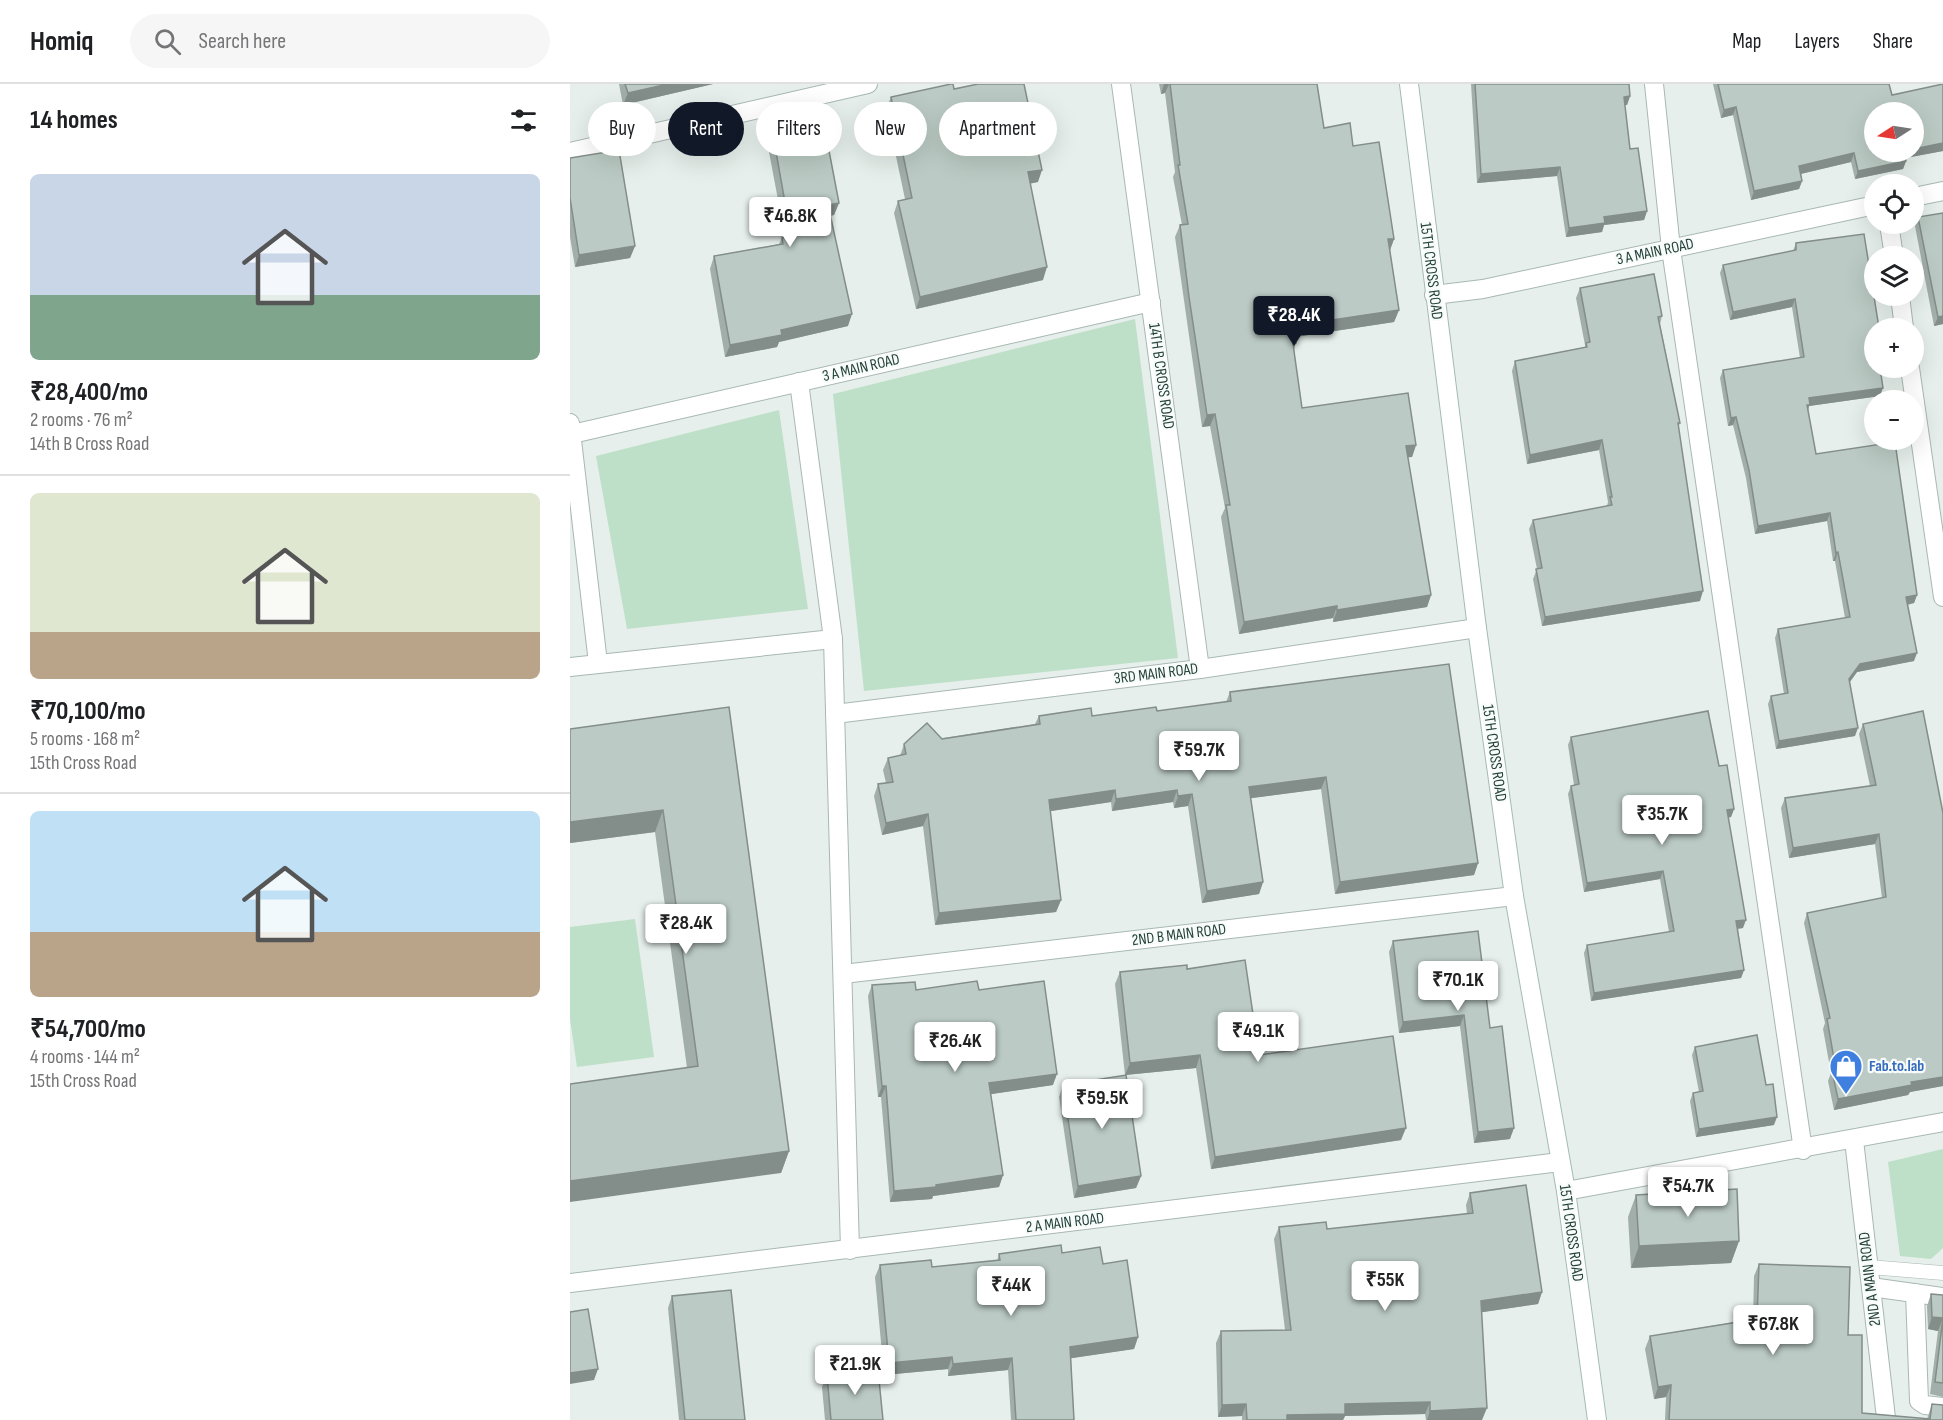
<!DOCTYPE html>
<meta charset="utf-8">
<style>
body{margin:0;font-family:"Sofia Sans Condensed",sans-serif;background:#f6f6f6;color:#202124;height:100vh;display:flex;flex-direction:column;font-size:22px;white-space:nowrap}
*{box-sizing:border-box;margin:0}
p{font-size:20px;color:#757577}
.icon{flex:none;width:33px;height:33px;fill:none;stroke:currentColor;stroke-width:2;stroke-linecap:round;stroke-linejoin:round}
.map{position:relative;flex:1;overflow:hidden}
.details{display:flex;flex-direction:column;background:#fff;width:570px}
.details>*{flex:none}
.top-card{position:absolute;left:18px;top:18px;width:570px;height:54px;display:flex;gap:12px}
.needle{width:39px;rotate:258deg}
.controls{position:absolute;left:1294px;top:18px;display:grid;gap:12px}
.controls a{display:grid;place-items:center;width:60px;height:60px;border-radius:50%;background:#fff;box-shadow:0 6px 24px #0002;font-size:30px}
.price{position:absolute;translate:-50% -51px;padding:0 14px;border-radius:6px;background:#fff;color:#222;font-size:20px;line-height:39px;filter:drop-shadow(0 2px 3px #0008)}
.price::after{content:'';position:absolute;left:50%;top:36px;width:18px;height:14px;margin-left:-9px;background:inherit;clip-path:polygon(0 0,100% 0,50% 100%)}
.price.current{background:#111827;color:#fff}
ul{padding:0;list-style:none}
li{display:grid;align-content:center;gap:12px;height:318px;padding:0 30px}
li+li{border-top:2px solid #e0e0e0}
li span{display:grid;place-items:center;height:186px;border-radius:9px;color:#555}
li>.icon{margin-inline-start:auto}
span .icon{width:108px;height:108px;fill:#fffc;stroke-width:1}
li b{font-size:26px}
h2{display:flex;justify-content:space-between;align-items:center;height:72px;padding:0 30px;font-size:26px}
.chip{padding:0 21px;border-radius:27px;background:#fff;box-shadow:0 6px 24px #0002;font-size:21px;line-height:54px}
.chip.current{background:#111827;color:#fff}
header{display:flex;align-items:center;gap:36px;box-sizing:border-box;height:84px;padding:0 30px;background:#fff;border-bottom:2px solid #e0e0e0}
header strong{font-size:28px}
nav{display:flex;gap:33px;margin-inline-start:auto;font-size:21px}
.search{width:420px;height:54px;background:#f6f6f6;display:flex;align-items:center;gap:15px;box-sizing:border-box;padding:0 21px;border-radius:33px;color:#757577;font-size:22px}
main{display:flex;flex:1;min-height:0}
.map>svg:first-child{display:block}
.green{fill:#bfe0c8}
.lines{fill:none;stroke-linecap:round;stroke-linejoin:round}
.lane-casing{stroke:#a8b8b2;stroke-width:15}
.street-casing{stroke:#a8b8b2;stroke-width:20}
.secondary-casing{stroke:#a4bbb3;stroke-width:20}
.lane{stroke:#fff;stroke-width:14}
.street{stroke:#fff;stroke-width:18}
.secondary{stroke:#fff;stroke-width:18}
.wall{fill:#a1aea9}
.shaded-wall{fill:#838d89}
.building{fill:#bbcac4;stroke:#838d89;stroke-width:1.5}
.labels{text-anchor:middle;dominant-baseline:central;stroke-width:4.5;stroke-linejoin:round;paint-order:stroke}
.street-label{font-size:16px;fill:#24423a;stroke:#f7fbf9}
.shop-label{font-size:16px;font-weight:bold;fill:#366cbe;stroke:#f7fbf9;text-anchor:start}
</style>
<header>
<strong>Homiq</strong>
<div class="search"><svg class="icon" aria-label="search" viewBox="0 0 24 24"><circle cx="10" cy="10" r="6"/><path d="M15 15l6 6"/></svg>Search here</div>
<nav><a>Map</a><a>Layers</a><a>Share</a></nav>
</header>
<main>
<section class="details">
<h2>14 homes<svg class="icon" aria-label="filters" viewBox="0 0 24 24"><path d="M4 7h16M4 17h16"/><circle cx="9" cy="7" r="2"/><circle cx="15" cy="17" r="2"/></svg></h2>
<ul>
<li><span style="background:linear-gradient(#c9d6e8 65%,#7fa58c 0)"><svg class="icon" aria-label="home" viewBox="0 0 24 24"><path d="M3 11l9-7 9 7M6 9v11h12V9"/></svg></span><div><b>₹28,400/mo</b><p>2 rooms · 76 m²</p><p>14th B Cross Road</p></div></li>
<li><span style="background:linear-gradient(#dfe7d0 75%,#b9a48a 0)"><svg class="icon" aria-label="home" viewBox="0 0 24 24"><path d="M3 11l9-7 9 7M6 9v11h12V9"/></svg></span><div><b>₹70,100/mo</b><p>5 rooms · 168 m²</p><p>15th Cross Road</p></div></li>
<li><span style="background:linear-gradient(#bfe0f5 65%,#b9a48a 0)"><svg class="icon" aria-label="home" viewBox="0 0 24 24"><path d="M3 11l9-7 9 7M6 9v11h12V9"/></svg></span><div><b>₹54,700/mo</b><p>4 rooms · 144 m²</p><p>15th Cross Road</p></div></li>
</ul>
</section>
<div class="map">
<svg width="1373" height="1336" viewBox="0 0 1373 1336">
<rect width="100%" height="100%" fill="#e6efeb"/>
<g class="green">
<path d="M565 235 608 574 294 607 263 310Z"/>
<path d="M209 326 238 525 57 545 26 372Z"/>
<path d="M65 835 84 973 7 983 0 935V843Z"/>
<path d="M1373 1065V1164L1361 1175 1330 1172 1318 1078Z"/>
</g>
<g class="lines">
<defs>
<path id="lane" d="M1299 1183 1373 1189"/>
<g id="street">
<path d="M551 0 630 585"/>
<path d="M1084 0 1101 165 1233 1066"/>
<path d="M0 68 298 0"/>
<path d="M1344 113 1373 107"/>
<path d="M1319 140 1324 172"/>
<path d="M864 211 913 205 1305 121"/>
<path d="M1330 212 1334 244"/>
<path d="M1340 284 1373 513"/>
<path d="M229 298 263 555 280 1166"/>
<path d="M0 339 28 579"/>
<path d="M2 350 581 218"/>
<path d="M0 583 263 555"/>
<path d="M265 630 630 585 907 544"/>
<path d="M273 890 944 812"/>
<path d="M1284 1056 1316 1334"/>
<path d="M996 1107 1373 1038"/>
<path d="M0 1199 990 1078"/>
<path d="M1301 1203 1373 1213"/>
<path d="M1345 1209 1349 1317 1355 1321 1373 1323"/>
</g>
<path id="secondary" d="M839 0 907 544 944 812 996 1107 1027 1336"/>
</defs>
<use href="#lane" class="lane-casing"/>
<use href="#street" class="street-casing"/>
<use href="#secondary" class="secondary-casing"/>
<use href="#lane" class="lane"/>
<use href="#street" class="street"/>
<use href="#secondary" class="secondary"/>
</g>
<g class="wall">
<path d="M49 0H143L53 21Z"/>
<path d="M589 0H747L754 44 783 62 824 155 820 166 829 226 824 238 725 253 726 259 724 266 732 324 846 361 842 373H838L861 511 857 523 763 538V534L669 550 651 433 655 424 640 342 632 343 605 153 610 141H612L603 93 605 88 595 9 591 10Z"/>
<path d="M901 0H1059L1060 12 1057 21H1055L1060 65 1077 127 1074 136 1034 141 1032 148 996 153 987 92 907 99Z"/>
<path d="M1143 0H1319L1322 11 1373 67 1335 74 1336 77 1333 85 1285 95 1281 78 1231 90 1232 97 1229 105 1181 116 1163 31 1151 34Z"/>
<path d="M384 5 468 98 460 99 473 196 346 225 324 129 328 117 335 115 316 25 321 13Z"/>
<path d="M201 40 269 119 264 131 260 132 278 242 209 258 207 263 155 273 140 185 144 172 209 160 212 154 215 153 196 52Z"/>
<path d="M0 74 65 162 60 174 5 183 0 153Z"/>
<path d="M1348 133 1373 240 1364 242 1345 142Z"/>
<path d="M1226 159 1305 244 1310 312 1239 322 1238 327 1246 370 1347 511 1344 519 1338 521 1344 577 1287 588 1280 598 1285 652 1206 665 1198 620 1201 612 1214 610 1205 554 1208 545 1275 534 1265 477H1263L1257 437 1185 450 1176 394 1163 341 1158 342 1150 294 1153 286 1230 274 1222 223 1160 236 1150 189 1153 181 1223 167Z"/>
<path d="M1010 204 1092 232 1090 240 1110 339 1108 344 1130 517 972 542 963 495 967 485 959 445 963 436 1037 422 1038 418 1029 366 957 380 942 287 945 277 1015 263V261L1006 214Z"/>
<path d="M660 608 908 779 904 791 765 810 751 705 681 714 693 798 689 810 632 819 618 722 604 724 603 718 542 727 541 718 480 727 491 816 486 828 365 841 353 742 312 751 304 712 308 700 316 699 313 686 318 674 330 672 334 660 465 640 469 632H522L587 627 656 618Z"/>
<path d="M159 623 219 1067 211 1089 117 984 85 748 0 759Z"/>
<path d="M1293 640 1373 729V1002L1340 1008 1338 1011 1264 1026 1258 997 1261 989 1253 945 1255 939 1234 839 1237 829 1312 814 1305 760 1219 774 1211 724 1215 714 1300 702 1289 650Z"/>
<path d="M1001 653 1149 682 1164 725 1161 733 1158 734 1173 844 1168 845 1174 886 1171 894 1021 917 1014 869 1017 861 1099 848 1090 795 1014 808 998 710 1001 702 1004 701 998 661Z"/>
<path d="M823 857 920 944 940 1055 904 1059 890 942 829 949 819 868Z"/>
<path d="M617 885 689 971 831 1056 641 1085 626 984 555 991 545 900 550 888Z"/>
<path d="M302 901 346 906H409L483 1001 421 1010 433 1091 429 1103 363 1112 362 1115 320 1118 311 1013H308L298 912Z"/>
<path d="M1125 963 1204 1041 1126 1053 1120 1017 1123 1009 1129 1008 1122 971Z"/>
<path d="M493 1001 571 1092 566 1104 504 1114 489 1013Z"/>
<path d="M900 1109 972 1208 968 1220 912 1228V1336H856L855 1330 775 1332 773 1336H672V1332L648 1333 646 1259 651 1247 715 1246 704 1155 709 1143 757 1145 897 1130 896 1121Z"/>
<path d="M1066 1111 1169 1157 1161 1179 1061 1184 1058 1133Z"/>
<path d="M492 1169 533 1180 568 1253 564 1265 501 1274 504 1336H441L438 1286 378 1292V1285L314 1291 305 1193 310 1181 362 1183 427 1177 429 1170Z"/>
<path d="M1189 1180 1278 1251 1292 1329 1357 1335 1362 1320 1373 1336H1095L1096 1313 1084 1315 1075 1265 1080 1252 1183 1235 1184 1192Z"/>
<path d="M1361 1210 1373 1211V1313L1360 1310 1368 1247 1358 1245 1357 1222Z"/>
<path d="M102 1212 175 1336H109L98 1224Z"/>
<path d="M257 1291 313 1336H255L252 1303Z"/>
</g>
<g class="shaded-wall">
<path d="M98 0H143L53 21 58 9Z"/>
<path d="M594 0H599L595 9 591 10Z"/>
<path d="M1060 12 1057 21H1050L1054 13Z"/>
<path d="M1166 23 1163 31 1151 34 1154 26Z"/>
<path d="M1373 59V67L1330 75 1333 68H1344V65Z"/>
<path d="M1284 69 1281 78 1226 91 1229 82Z"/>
<path d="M1336 77 1333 85 1285 95 1288 87Z"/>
<path d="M990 83 987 92 907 99 911 90Z"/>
<path d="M472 86 468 98 454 101 458 88Z"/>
<path d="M1232 97 1229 105 1181 116 1184 107Z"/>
<path d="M269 119 264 131 253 133 258 121Z"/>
<path d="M1077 127 1074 136 1034 141 1032 148 996 153 999 144 1034 133Z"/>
<path d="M818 155H824L820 166Z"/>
<path d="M65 162 60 174 5 183 9 171Z"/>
<path d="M477 183 473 196 346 225 350 213Z"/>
<path d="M1225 215 1222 223 1160 236 1163 228Z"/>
<path d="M829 226 824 238 719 254 723 242Z"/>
<path d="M282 230 278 242 209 258 207 263 155 273 160 261 211 246Z"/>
<path d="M1373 232V240L1364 242 1368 233Z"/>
<path d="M1313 304 1310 312 1239 322 1237 329 1234 330 1239 314Z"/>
<path d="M645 330 640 342 632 343 637 331Z"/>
<path d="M1166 333 1163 341 1158 342 1161 334Z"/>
<path d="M1032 356 1029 366 957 380 960 371Z"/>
<path d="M846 361 842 373 832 374 836 362Z"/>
<path d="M1260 429 1257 437 1185 450 1188 442Z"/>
<path d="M1268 468 1265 477H1263L1266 469Z"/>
<path d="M1133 507 1130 517 972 542 975 533Z"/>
<path d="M861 511 857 523 763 538 767 526Z"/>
<path d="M1347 511 1344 519 1333 521 1336 513Z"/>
<path d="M767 522 763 534 669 550 674 538Z"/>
<path d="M1347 569 1344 577 1287 588 1276 603 1279 595 1290 580Z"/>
<path d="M1288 644 1285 652 1206 665 1209 657Z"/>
<path d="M756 693 751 705 675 715 679 703Z"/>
<path d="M545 706 541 718 475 728 479 716Z"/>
<path d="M607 706 603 718 542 727 546 715Z"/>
<path d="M622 710 618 722 604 724 608 712Z"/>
<path d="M1164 725 1161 733 1154 734 1157 726Z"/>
<path d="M93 726 85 748 0 759V738Z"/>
<path d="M358 730 353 742 312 751 316 739Z"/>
<path d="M1309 750 1305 760 1219 774 1223 764Z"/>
<path d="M908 779 904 791 765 810 770 798Z"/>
<path d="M1093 787 1090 795 1014 808 1017 799Z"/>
<path d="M693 798 689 810 632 819 637 807Z"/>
<path d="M491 816 486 828 365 841 369 829Z"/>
<path d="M1176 836 1173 844 1163 845 1166 837Z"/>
<path d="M1174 886 1171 894 1021 917 1024 909Z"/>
<path d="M894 931 890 942 829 949 833 938Z"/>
<path d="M630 971 626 984 555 991 560 979Z"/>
<path d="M487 990 483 1001 415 1011 419 999Z"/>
<path d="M1373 993V1002L1340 1008 1338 1011 1264 1026 1268 1015 1341 998Z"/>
<path d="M312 1002H316L311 1013H308Z"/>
<path d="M1207 1033 1204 1041 1126 1053 1129 1045Z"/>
<path d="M836 1044 831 1056 641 1085 645 1073Z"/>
<path d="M944 1044 940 1055 904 1059 908 1048Z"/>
<path d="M219 1067 211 1089 0 1118V1097Z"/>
<path d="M433 1091 429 1103 363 1112 362 1115 320 1118 324 1107Z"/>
<path d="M571 1092 566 1104 504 1114 508 1102Z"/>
<path d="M1169 1157 1161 1179 1061 1184 1069 1162Z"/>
<path d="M972 1208 968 1220 907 1229 911 1217Z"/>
<path d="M1362 1233 1373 1234 1368 1247 1358 1245Z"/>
<path d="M568 1253 564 1265 496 1275 500 1263Z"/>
<path d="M382 1273 378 1285 314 1291 319 1279Z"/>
<path d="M442 1274 438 1286 378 1292 383 1280Z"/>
<path d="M28 1285 24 1296 0 1300V1289Z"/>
<path d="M1101 1301 1096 1313 1084 1315 1088 1303Z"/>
<path d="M860 1318 855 1330 775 1332 773 1336H715L717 1331 775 1320Z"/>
<path d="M676 1320 672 1332 648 1333 652 1321Z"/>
<path d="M917 1324 912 1336H857L860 1327Z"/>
</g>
<g class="building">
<path d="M55 0H98L58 9Z"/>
<path d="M381 0H383L384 5 408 0H454L472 86 458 88 477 183 350 213 328 117 342 114 321 13Z"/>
<path d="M600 0H747L754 44 780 39 783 62 809 58 824 155H818L829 226 723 242 726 259 723 260 732 324 838 309 846 361 836 362 861 511 767 526V522L674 538 656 421H660L645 330 637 331 619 213 610 141 618 140 608 81H610Z"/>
<path d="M905 0H1059L1060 12 1054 13 1060 65 1068 64 1077 127 1034 133 1035 139 999 144 990 83 911 90Z"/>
<path d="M1148 0H1319L1322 11 1373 0V59L1344 65V28H1305V68H1334L1336 77 1288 87 1284 69 1229 82 1232 97 1184 107 1166 23 1154 26Z"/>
<path d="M252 30 269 119 258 121 282 230 211 246 212 251 160 261 144 172 213 160 212 154 221 152 201 40Z"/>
<path d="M49 66 65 162 9 171 0 114V74Z"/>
<path d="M1373 129V232L1368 233 1348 133Z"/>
<path d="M1294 150 1309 244H1305V284H1310L1313 304 1239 314 1240 321H1237L1246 370 1325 358 1347 511 1336 513 1347 569 1290 580 1279 595 1288 644 1209 657 1201 612 1218 609 1208 545 1280 533 1268 468 1266 469 1260 429 1188 442 1179 386 1166 333 1161 334 1153 286 1234 273 1225 215 1163 228 1153 181 1226 166V159Z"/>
<path d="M1084 190 1092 232 1088 233 1110 339H1108L1133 507 975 533 966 485 972 484 963 436 1042 421 1040 413H1042L1032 356 960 371 945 277 1017 263 1016 259 1020 258 1010 204Z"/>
<path d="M879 580 908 779 770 798 756 693 679 703 693 798 637 807 622 710 608 712 607 706 546 715 545 706 479 716 491 816 369 829 358 730 316 739 308 700 323 698 318 674 336 670 334 660 357 639 372 655 470 640 469 632 521 624 522 632 586 623 587 627 661 617 660 608Z"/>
<path d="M159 623 219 1067 0 1097V1000L128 982 93 726 0 738V645Z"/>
<path d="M1138 627 1149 682 1157 681 1164 725 1157 726 1176 836 1166 837 1174 886 1024 909 1017 861 1104 847 1093 787 1017 799 1001 702 1009 700 1001 653Z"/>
<path d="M1353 627 1373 729V993L1341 998 1342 1001 1268 1015 1262 987 1266 986 1257 935 1260 934 1237 829 1316 813 1309 750 1223 764 1215 714 1306 701 1293 640Z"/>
<path d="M908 847 920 944 932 942 944 1044 908 1048 894 931 833 938 823 857Z"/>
<path d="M675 876 689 971 823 952 836 1044 645 1073 630 971 560 979 550 888 617 881V885Z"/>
<path d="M407 897 409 906 474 897 487 990 419 999 433 1091 366 1101V1103L324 1107 316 1002H312L302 901 345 898 346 906Z"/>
<path d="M1187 951 1196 1001 1203 1000 1207 1033 1129 1045 1123 1009 1133 1007 1125 963Z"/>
<path d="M556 991 571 1092 508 1102 493 1001Z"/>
<path d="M956 1101 972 1208 911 1217 917 1324 860 1327V1318L775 1320V1330L717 1331V1336H677L676 1320 652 1321 651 1247 721 1246 709 1143 756 1138 757 1145 903 1129 900 1109Z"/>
<path d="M1167 1105 1169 1157 1069 1162 1066 1111Z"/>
<path d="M491 1161 492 1169 530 1163 533 1180 557 1176 568 1253 500 1263 504 1336H446L442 1274 383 1280 382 1273 319 1279 310 1181 361 1176 362 1183 430 1176 429 1170Z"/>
<path d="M1189 1180 1280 1183 1278 1251H1292V1329L1360 1335 1362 1320 1373 1321V1336H1099L1101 1301 1088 1303 1080 1252 1187 1235Z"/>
<path d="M161 1206 175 1336H115L102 1212Z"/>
<path d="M1361 1210 1373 1211V1299L1365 1298 1373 1234 1362 1233Z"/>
<path d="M18 1225 28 1285 0 1289V1228Z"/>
<path d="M308 1286 313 1336H261L257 1291Z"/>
</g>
<defs>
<symbol id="shop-pin" viewBox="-11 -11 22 30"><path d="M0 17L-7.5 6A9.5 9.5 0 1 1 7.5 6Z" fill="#3f7fe0" stroke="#f7fbf9"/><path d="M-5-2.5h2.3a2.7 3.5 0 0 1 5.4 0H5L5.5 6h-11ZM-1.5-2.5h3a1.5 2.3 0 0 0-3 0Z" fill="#fff"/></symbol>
</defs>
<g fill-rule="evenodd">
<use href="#shop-pin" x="1257" y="963" width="38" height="52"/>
</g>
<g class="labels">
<g class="street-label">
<text transform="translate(1085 168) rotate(-12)">3 A MAIN ROAD</text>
<text transform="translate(861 187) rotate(83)">15TH CROSS ROAD</text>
<text transform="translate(291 284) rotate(-13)">3 A MAIN ROAD</text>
<text transform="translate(591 292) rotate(82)">14TH B CROSS ROAD</text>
<text transform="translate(586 590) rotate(-7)">3RD MAIN ROAD</text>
<text transform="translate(924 669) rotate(82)">15TH CROSS ROAD</text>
<text transform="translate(609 851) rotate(-7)">2ND B MAIN ROAD</text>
<text transform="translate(495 1139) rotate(-7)">2 A MAIN ROAD</text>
<text transform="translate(1001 1149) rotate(82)">15TH CROSS ROAD</text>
<text transform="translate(1300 1195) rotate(-97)">2ND A MAIN ROAD</text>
</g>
<g class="shop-label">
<text x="1299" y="982">Fab.to.lab</text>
</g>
</g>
</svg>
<div class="controls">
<a><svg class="needle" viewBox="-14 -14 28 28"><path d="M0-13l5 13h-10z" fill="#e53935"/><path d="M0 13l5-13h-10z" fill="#757577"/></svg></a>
<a><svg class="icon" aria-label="locate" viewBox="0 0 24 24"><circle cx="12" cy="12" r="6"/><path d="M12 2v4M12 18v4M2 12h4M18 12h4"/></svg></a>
<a><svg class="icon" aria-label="layers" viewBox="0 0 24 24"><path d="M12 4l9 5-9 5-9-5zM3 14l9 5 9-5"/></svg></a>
<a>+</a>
<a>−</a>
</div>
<b class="price" style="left:220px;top:164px">₹46.8K</b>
<b class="price current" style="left:724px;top:263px">₹28.4K</b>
<b class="price" style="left:629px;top:698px">₹59.7K</b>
<b class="price" style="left:1092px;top:762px">₹35.7K</b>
<b class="price" style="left:116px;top:871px">₹28.4K</b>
<b class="price" style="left:888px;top:928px">₹70.1K</b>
<b class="price" style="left:688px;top:979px">₹49.1K</b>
<b class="price" style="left:385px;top:989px">₹26.4K</b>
<b class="price" style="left:532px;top:1046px">₹59.5K</b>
<b class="price" style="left:1118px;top:1134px">₹54.7K</b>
<b class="price" style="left:815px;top:1228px">₹55K</b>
<b class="price" style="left:441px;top:1233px">₹44K</b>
<b class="price" style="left:1203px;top:1272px">₹67.8K</b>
<b class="price" style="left:285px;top:1312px">₹21.9K</b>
<div class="top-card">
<a class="chip">Buy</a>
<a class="chip current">Rent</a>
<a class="chip">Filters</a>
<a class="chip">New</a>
<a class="chip">Apartment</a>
</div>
</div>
</main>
